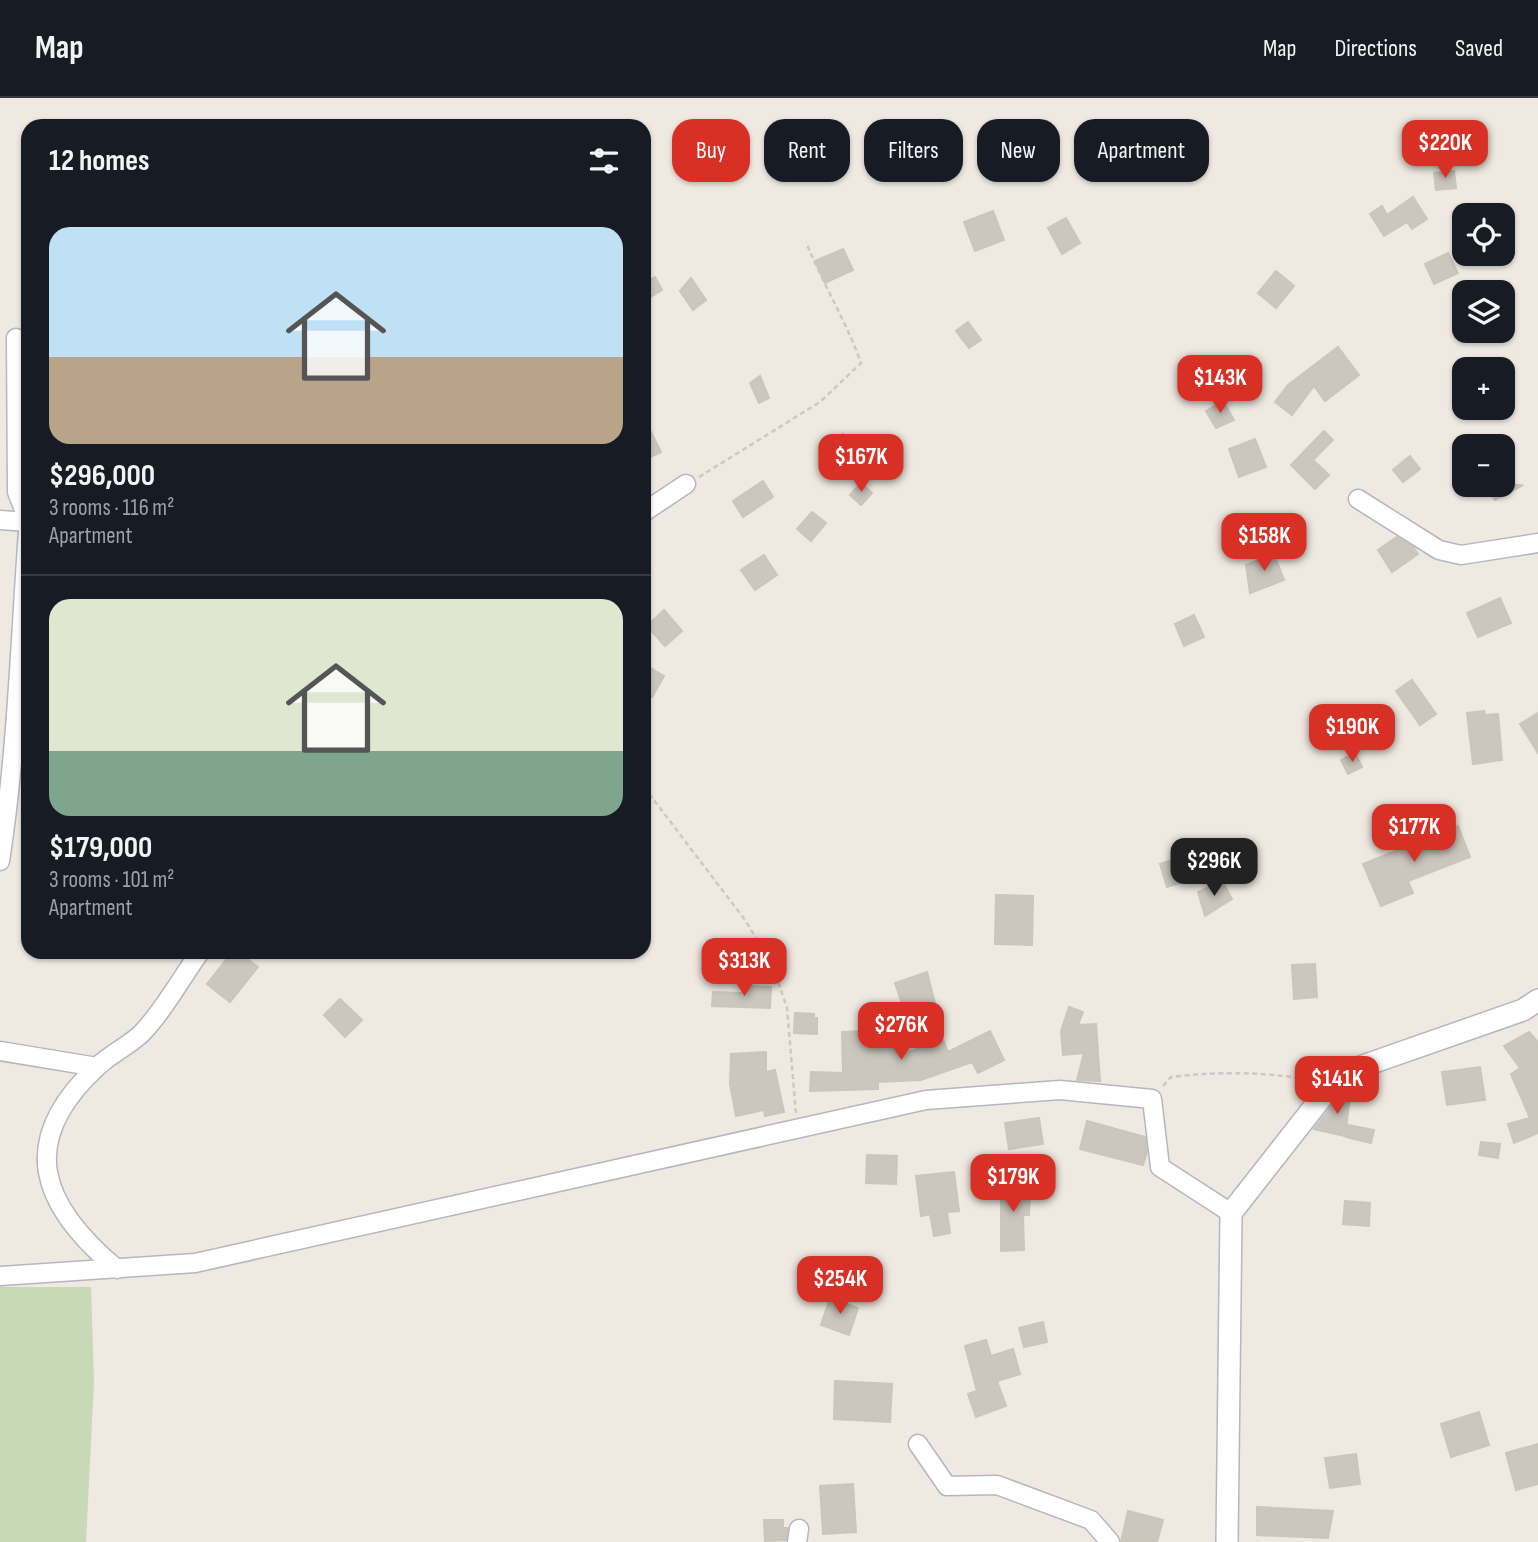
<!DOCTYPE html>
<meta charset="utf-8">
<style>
body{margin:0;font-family:"Sofia Sans Condensed",sans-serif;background:#242831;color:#f1f3f6;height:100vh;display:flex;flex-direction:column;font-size:26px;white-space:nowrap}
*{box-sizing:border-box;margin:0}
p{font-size:23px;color:#9ea1a6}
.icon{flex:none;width:38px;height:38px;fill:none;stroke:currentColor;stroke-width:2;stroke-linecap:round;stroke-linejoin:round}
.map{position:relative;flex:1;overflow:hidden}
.side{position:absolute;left:21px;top:21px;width:630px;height:840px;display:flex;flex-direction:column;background:#171b24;border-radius:21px;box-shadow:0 2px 5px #0004}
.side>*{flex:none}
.banner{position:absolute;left:672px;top:21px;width:665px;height:63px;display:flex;gap:14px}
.buttons{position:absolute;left:1452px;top:105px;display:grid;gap:14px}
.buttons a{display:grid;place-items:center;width:63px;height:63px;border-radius:14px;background:#171b24;box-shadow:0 2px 5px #0004;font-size:35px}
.price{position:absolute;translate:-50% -60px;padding:0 16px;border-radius:14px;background:#d93025;color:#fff;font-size:23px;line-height:46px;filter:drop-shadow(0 2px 4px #0008)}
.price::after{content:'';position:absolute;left:50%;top:42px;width:21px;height:16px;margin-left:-10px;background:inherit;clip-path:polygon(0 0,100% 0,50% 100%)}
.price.on{background:#222;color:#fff}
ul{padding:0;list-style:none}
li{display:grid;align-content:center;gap:14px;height:371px;padding:0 28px}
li+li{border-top:2px solid #363941}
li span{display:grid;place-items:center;height:217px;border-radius:21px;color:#555}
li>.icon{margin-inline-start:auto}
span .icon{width:126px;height:126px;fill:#fffc;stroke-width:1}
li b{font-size:30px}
h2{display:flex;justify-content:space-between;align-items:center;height:84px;padding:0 28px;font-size:30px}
.tag{padding:0 24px;border-radius:21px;background:#171b24;box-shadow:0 2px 5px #0004;font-size:24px;line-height:63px}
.tag.on{background:#d93025;color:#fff}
header{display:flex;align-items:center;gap:42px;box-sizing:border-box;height:98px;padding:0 35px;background:#171b24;border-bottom:2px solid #363941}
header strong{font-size:33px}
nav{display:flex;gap:38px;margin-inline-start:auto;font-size:24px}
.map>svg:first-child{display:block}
.cemetery{fill:#c8d9b8}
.building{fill:#cbc7bf;stroke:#cbc5ba;stroke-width:2}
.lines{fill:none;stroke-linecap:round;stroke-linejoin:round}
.minor-casing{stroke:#b4b7c1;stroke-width:21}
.tertiary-casing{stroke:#b4b7c1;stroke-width:24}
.path{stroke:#c9c9c9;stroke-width:2.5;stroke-dasharray:5 3.5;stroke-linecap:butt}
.minor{stroke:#fff;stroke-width:18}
.tertiary{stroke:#fff;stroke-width:21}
</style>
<header>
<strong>Map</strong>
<nav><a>Map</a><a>Directions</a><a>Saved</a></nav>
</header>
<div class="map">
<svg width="1538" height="1444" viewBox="0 0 1538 1444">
<rect width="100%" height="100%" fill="#efe9e1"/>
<path class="cemetery" d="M0 1189H91L94 1284 86 1444H0Z"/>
<g class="building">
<path d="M1454 73 1456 90 1436 92 1434 75Z"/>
<path d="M1413 99 1427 121 1412 131 1407 124 1384 138 1370 116 1382 108 1387 117Z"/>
<path d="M993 113 1004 142 975 153 964 124Z"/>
<path d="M1066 120 1080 145 1062 156 1048 130Z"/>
<path d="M843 151 853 172 825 185 815 163Z"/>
<path d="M1448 155 1458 175 1434 186 1425 166Z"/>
<path d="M1276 173 1294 188 1276 210 1258 195Z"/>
<path d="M655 179 662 192 649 200 644 185Z"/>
<path d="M691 180 706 202 693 212 680 193Z"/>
<path d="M968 224 981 242 969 250 956 233Z"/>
<path d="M1338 249 1359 277 1325 303 1314 288 1292 317 1275 304 1288 287Z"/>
<path d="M760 278 769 300 759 305 750 285Z"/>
<path d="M1223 303 1234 322 1216 330 1206 313Z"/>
<path d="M644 320 661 354 644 362Z"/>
<path d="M1324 333 1333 342 1313 362 1329 377 1315 391 1291 367Z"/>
<path d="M843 336 854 362 832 374 819 349Z"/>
<path d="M1255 341 1266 369 1239 379 1229 351Z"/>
<path d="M1410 358 1420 371 1403 384 1393 372Z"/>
<path d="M763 383 773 399 743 419 733 403Z"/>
<path d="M861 385 872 395 861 407 850 397Z"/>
<path d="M1486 387H1523L1495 402Z"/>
<path d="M812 414 826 425 811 443 797 431Z"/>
<path d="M1397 439 1413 449 1418 456 1392 474 1378 452Z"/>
<path d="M1274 456 1284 482 1250 495 1246 467Z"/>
<path d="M764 457 777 477 755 492 741 472Z"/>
<path d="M1500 500 1511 525 1478 539 1467 515Z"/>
<path d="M664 512 682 533 665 548 647 528Z"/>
<path d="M1194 517 1204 539 1184 548 1175 526Z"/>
<path d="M644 566 664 578 652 599 644 594Z"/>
<path d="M1412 582 1436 616 1420 627 1396 593Z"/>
<path d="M1484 613 1485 617 1498 616 1502 662 1473 666 1467 615Z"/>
<path d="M1538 615V655L1520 626Z"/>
<path d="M1355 655 1362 669 1348 676 1341 662Z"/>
<path d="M1408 716 1426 720 1423 733 1405 728Z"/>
<path d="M1458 728 1470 759 1408 783 1413 795 1381 808 1363 766Z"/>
<path d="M1185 758 1192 781 1167 789 1160 766Z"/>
<path d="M1222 783 1232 801 1205 818 1198 794Z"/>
<path d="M996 797 1033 798 1032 847 995 846Z"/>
<path d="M232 854H238L258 869 230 904 207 886Z"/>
<path d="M1315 866 1317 899 1294 901 1292 867Z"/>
<path d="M927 874 935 905 905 914 895 885Z"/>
<path d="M742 888 771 889 770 910 712 908 713 894 742 895Z"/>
<path d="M340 901 362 922 345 939 324 917Z"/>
<path d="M1069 909 1083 914 1078 927 1096 926 1100 983 1077 982 1084 955 1063 957 1061 933Z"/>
<path d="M795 915 814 916V920H817V936L794 935Z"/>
<path d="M865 933 866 946 902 942 903 956 943 942 948 954 990 933 1004 962 978 975 972 964 921 982 878 984V991L810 993 811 974 843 975 842 934Z"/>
<path d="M1529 934 1538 944V1035L1514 1045 1508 1026 1530 1020 1511 976 1520 970 1504 948Z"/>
<path d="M766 954V974L775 972 784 1014 765 1018 764 1012 736 1018 730 986 731 956Z"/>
<path d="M1480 969 1485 1002 1447 1007 1442 974Z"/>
<path d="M1346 990H1351L1345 1038 1314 1031Z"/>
<path d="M1039 1020 1043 1046 1009 1051 1005 1025Z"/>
<path d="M1087 1023 1145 1039 1147 1054 1143 1067 1080 1051Z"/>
<path d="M1348 1027 1374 1032 1371 1045 1346 1039Z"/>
<path d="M1481 1044 1500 1046 1498 1060 1479 1057Z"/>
<path d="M867 1057 897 1058 896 1086 866 1085Z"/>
<path d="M954 1074 959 1113 947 1114 950 1135 934 1138 930 1116 921 1118 916 1078Z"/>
<path d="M1001 1079H1021L1020 1098 1030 1099 1029 1117H1023L1024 1152 1001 1153Z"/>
<path d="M1345 1103 1370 1105 1369 1128 1343 1126Z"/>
<path d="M830 1200 858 1210 849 1237 821 1227Z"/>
<path d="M1043 1224 1047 1244 1024 1249 1019 1230Z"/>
<path d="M986 1242 991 1258 1013 1251 1020 1276 997 1283 1006 1308 976 1319 968 1296 977 1293 965 1248Z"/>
<path d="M835 1283 892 1286 890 1324 834 1321Z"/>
<path d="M1479 1314 1489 1347 1451 1359 1441 1326Z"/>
<path d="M1538 1346V1386L1516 1392 1506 1355Z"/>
<path d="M1356 1356 1360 1386 1330 1390 1325 1360Z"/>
<path d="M853 1386 856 1434 823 1436 820 1388Z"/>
<path d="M1257 1409 1333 1413 1328 1440 1257 1437Z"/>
<path d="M1128 1413 1163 1422 1157 1444H1121Z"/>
<path d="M764 1422H783V1430H788L786 1442 765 1443Z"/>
</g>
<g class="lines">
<defs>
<g id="minor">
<path d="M16 240 17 394 28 422"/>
<path d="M1358 401 1439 452 1461 457 1538 445"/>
<path d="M644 414 686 386"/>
<path d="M0 422 28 424"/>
<path d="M0 763C17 654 20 543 28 433"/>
<path d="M0 953 97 969"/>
<path d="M117 1171C40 1107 16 1043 98 968 111 956 128 948 141 936 162 915 182 879 200 854"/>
<path d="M0 1178 195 1165 926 1002 1060 992 1152 1001 1160 1069 1231 1115"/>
<path d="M918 1346 947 1388 997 1387 1091 1422 1110 1444"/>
<path d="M797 1444 799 1431"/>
</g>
<path id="tertiary" d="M1227 1444 1231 1115 1340 976 1523 912 1538 902"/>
</defs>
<use href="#minor" class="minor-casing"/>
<use href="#tertiary" class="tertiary-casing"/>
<g class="path">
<path d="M699 379 820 304 861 265C846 223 823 186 806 144"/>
<path d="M644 611 650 617 644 667"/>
<path d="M644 689 745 822 772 866 787 910 796 1016"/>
<path d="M1163 988 1171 979C1220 973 1263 974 1312 982"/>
</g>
<use href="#minor" class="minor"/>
<use href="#tertiary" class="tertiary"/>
</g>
</svg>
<div class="buttons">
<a><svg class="icon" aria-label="locate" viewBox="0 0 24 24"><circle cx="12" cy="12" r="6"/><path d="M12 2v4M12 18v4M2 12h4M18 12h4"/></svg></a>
<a><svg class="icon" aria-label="layers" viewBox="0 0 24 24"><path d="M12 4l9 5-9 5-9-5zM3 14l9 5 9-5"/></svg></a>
<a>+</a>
<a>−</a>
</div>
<b class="price" style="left:1445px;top:82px">$220K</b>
<b class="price" style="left:1220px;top:317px">$143K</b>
<b class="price" style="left:861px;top:396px">$167K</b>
<b class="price" style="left:1264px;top:475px">$158K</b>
<b class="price" style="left:1352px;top:666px">$190K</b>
<b class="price" style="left:1414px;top:766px">$177K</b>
<b class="price on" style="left:1214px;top:800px">$296K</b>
<b class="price" style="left:744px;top:900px">$313K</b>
<b class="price" style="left:901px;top:964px">$276K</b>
<b class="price" style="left:1337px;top:1018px">$141K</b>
<b class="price" style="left:1013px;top:1116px">$179K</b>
<b class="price" style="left:840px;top:1218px">$254K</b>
<div class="banner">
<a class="tag on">Buy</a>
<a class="tag">Rent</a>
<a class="tag">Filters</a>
<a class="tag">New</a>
<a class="tag">Apartment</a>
</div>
<section class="side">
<h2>12 homes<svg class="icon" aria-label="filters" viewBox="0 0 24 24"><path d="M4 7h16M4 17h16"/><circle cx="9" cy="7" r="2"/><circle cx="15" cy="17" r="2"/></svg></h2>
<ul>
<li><span style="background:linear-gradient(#bfe0f5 60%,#b9a48a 0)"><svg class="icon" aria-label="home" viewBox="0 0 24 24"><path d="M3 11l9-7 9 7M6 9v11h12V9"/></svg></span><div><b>$296,000</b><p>3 rooms · 116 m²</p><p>Apartment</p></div></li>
<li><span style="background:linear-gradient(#dfe7d0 70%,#7fa58c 0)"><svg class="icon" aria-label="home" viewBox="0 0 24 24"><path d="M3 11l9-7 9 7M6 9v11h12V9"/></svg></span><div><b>$179,000</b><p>3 rooms · 101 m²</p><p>Apartment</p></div></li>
</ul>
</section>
</div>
